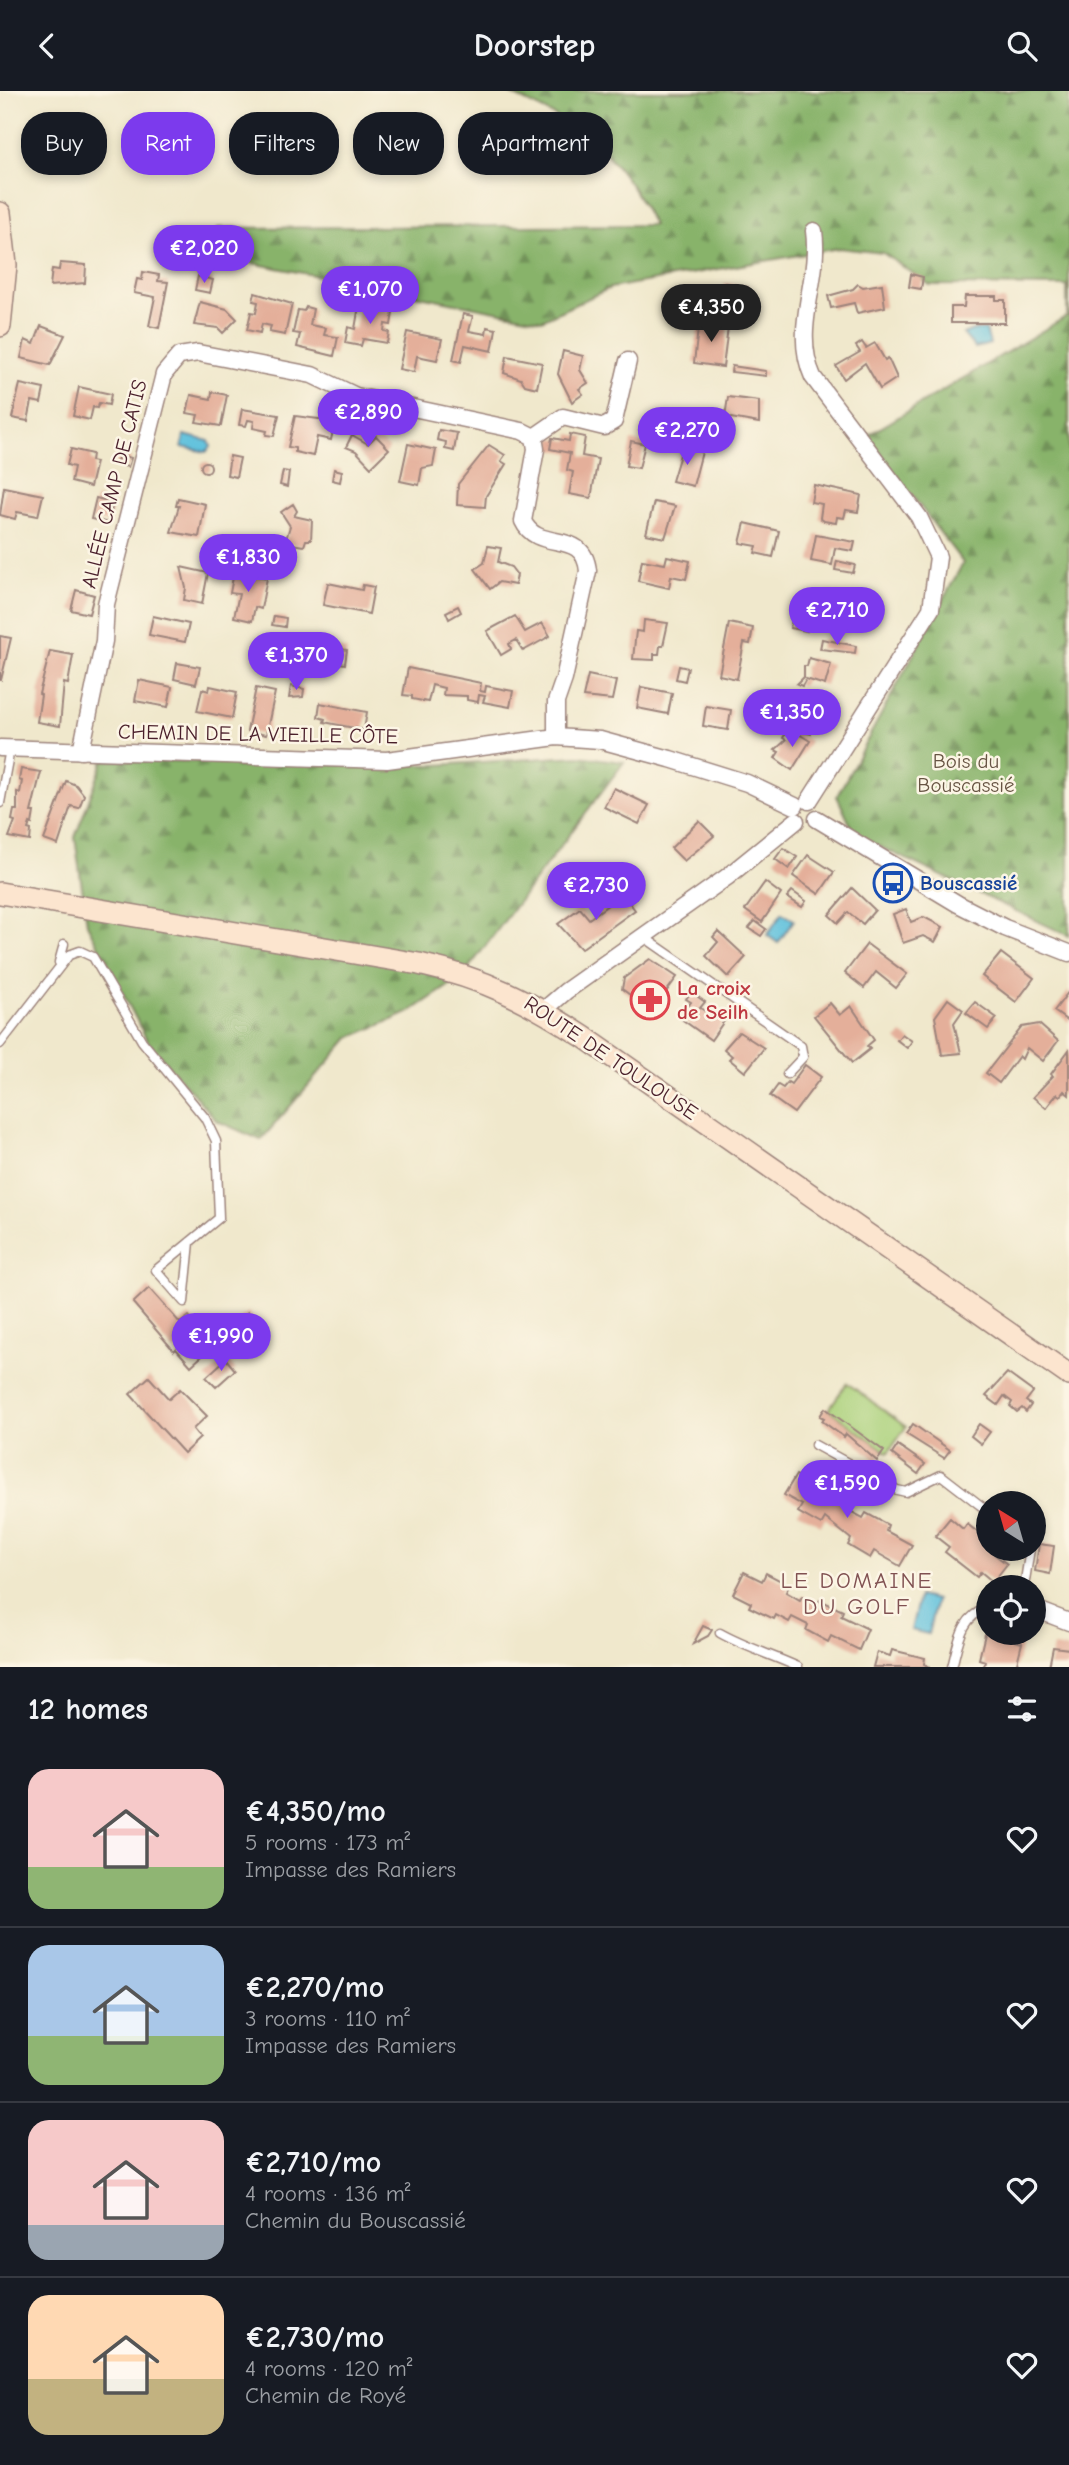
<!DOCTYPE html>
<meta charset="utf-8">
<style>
body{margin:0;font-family:"Comic Neue",sans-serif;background:#242831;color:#f1f3f6;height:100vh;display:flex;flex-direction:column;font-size:26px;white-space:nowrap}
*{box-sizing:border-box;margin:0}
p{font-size:23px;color:#9ea1a6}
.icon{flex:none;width:38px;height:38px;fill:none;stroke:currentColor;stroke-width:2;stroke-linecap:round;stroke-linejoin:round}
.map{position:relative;height:1576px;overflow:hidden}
.drawer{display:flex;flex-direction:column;background:#171b24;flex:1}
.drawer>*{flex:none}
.hud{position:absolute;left:21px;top:21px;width:700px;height:63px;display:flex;gap:14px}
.needle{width:46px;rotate:323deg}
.controls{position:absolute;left:976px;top:1400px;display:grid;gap:14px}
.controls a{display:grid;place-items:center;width:70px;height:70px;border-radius:50%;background:#171b24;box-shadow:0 4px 10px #0003;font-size:35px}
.price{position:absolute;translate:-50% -60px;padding:0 16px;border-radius:24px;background:#7c3aed;color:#fff;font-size:23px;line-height:46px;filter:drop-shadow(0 2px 4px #0008)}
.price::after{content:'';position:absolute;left:50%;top:42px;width:21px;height:16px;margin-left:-10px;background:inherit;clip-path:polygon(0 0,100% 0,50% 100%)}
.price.active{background:#222;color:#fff}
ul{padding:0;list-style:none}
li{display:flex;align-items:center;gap:21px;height:175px;padding:0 28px}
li+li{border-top:2px solid #363941}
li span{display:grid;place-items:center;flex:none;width:196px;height:140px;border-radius:21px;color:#555}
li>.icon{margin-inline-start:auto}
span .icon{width:84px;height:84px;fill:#fffc;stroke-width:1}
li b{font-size:30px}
h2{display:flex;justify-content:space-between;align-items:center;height:84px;padding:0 28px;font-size:30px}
.chip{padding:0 24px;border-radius:28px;background:#171b24;box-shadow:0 4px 10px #0003;font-size:24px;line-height:63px}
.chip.active{background:#7c3aed;color:#fff}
header{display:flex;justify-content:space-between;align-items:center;height:91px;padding:0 28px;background:#171b24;font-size:32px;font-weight:700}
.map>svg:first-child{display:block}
.forest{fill:url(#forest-firs);stroke:#69694b;stroke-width:2}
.garden{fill:#abd17b;stroke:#7a7853;stroke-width:2}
.water{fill:#5fc1dd;stroke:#547084;stroke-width:2}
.building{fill:#e4af9a}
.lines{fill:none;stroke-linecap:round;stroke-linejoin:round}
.lane-casing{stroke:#9d847c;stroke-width:11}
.street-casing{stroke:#9d847c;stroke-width:19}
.secondary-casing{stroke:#9d847c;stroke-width:24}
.lane{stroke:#fff;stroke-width:8}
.street{stroke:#fff;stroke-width:16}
.secondary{stroke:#fce5cf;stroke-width:21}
.labels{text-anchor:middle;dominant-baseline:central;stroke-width:5;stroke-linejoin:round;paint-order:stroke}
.street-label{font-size:21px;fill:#4a1f2b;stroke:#fcf5e5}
.park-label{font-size:21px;fill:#675443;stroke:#fcf5e5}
.transit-label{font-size:21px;font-weight:bold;fill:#164399;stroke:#fcf5e5;text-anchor:start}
.health-label{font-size:21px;font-weight:bold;fill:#be3a42;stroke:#fcf5e5;text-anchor:start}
.neighbourhood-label{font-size:23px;letter-spacing:2px;fill:#805152;stroke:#fcf5e5}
</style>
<header><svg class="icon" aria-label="back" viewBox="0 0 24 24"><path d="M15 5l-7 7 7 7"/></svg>Doorstep<svg class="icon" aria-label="search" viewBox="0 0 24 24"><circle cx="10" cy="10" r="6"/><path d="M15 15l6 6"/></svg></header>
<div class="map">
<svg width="1069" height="1576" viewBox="0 0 1069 1576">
<defs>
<pattern id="forest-firs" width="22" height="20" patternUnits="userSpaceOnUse" patternTransform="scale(1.75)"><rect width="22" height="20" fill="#88b36b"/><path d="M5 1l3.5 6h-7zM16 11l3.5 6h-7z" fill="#719158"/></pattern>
</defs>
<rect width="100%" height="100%" fill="#fcf5e5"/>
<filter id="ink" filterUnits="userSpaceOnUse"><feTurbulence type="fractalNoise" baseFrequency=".0143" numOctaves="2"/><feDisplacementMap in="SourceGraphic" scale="14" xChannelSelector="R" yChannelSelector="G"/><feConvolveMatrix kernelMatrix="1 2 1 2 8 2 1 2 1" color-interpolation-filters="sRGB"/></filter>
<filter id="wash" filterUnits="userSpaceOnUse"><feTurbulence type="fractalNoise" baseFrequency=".00686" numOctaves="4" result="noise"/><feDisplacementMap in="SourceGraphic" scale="28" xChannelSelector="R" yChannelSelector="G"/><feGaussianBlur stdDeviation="1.57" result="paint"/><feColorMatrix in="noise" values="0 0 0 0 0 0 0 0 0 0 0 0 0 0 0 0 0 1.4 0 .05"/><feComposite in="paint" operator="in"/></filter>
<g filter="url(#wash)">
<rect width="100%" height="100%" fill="#f0e8cc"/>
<g class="forest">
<path d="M504 0H1069V845L855 744 837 705 963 472 867 345 1067 225V195L930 194 883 162 839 157 610 197 542 229 216 165 218 137 653 134C617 57 579 34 504 0Z"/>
<path d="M578 665 624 671 462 886 408 922 349 947 261 1049 217 1030 148 951 87 833 75 746 104 669 436 674Z"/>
</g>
<path class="garden" d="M847 1292 906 1336 888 1362 828 1319Z"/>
<g class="water">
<path d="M973 239H986L990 253 975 257 963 243Z"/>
<path d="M184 344 209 350 211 356 206 361 182 356Z"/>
<path d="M782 822 794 829 778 852 767 844Z"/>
<path d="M919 1505 936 1509 928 1543 911 1539Z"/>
</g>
<g id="blocks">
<g class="building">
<path d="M60 172 86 174 85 192 50 195 52 178 59 179Z"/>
<path d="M143 181 159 184 158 190 168 191 159 237 149 235 155 206 134 202 137 188 142 189Z"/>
<path d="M911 183 923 186 921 198 909 196Z"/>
<path d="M198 185 213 189 210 202 195 199Z"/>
<path d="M725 192 748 196 746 210 723 206Z"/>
<path d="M858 193 863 196 882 193 885 216 857 222 854 212 831 217 828 205 853 198Z"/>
<path d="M255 202 292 213 285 244 269 241 271 235 262 233 260 242 247 239 251 221 256 222 258 211 253 210Z"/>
<path d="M965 205H996V209H1005V232H951V216H964Z"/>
<path d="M200 211 227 218 237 228 223 242 218 237 194 234Z"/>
<path d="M359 215 393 221 391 234 385 233 384 240 389 241 387 252 363 248 361 255 345 252 348 236 355 238Z"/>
<path d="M306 216 313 218 310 234 326 237 324 244 338 246 334 265 297 256 300 243 293 242 298 219 304 220Z"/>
<path d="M463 223 473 225 469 240 486 243 487 236 496 238 492 260 465 254 461 271 453 269Z"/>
<path d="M699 230 728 236 723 276 694 272Z"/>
<path d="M41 235 65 244 50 274 21 267 25 249 34 253Z"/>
<path d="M407 241 442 248 437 269 417 265 414 281 399 278Z"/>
<path d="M862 251 866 257 875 252 885 269 888 267 897 287 880 298 865 272 844 288 836 275 860 261 856 255Z"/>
<path d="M563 260 583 265 580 279 588 292 579 298 583 303 572 311 558 283Z"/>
<path d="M507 265 542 272 537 297 525 294 521 288 504 282Z"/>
<path d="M732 275 766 280V285L731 281Z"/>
<path d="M20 293 44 298 41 312 32 310 28 330 12 327Z"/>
<path d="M79 296 111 303 109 314 99 312 97 317 93 316 90 329 73 325Z"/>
<path d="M212 301 227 304 221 335 196 331 198 324 187 322 191 304 211 308Z"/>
<path d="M728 306 759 310V332L725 326Z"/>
<path d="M242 318 279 324 274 345 266 344 267 340 253 337 254 330 248 329 246 335 239 334Z"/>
<path d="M295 325 335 330 331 349 317 346 313 365 295 361V357L288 356Z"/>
<path d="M439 339 457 342 454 360 445 358 446 351 437 349Z"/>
<path d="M570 343 585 346 582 365 598 368 591 407 569 403 573 381 567 379 570 362 550 358 552 347 569 350Z"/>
<path d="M352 344 368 353 376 345 389 358 371 376 356 360 346 356Z"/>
<path d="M631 350 645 353 639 377 626 375Z"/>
<path d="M408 353 436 359 433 375 422 377 419 394 400 390Z"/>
<path d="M489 354 505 364 501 370 506 373 486 405 485 416 457 414 458 393Z"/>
<path d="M682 357 702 361 693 395 672 390Z"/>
<path d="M71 358 92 363 91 370 96 371 90 396 71 391 74 376 67 374Z"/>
<path d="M119 364 131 367 128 376 116 373Z"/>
<path d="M230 365 240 367 236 386 227 384Z"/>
<circle cx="206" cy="376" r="5"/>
<path d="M334 378 342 380 340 391 332 389Z"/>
<path d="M283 380 289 381 287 396 280 394Z"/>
<path d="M814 394 861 404 858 421 846 419 844 427 837 426 836 432 824 430 820 427 822 413 811 411Z"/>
<path d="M4 396 43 404 38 425 17 421 15 428 0 424Z"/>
<path d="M96 407 108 410 107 415 112 416 109 432 91 428Z"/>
<path d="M178 407 205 413 199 446 171 441 179 415H176Z"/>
<path d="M654 411 675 415 665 447 646 443Z"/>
<path d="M293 413 297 420 294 425 312 429 311 449H306L304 455 285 452 290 435 281 421Z"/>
<path d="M745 432 779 440 773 466 755 462 757 455 740 452Z"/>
<path d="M816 444 855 451 853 460 835 457 832 474 811 470Z"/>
<path d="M488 455 501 457 498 471 511 476 517 484 515 494 499 491 490 498 475 478 484 472Z"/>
<path d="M667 465 690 470 686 488 671 485 669 497 638 490 642 469 665 473Z"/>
<path d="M837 470 855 474 853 482 835 479Z"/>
<path d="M181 476 208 482 202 513 184 509 186 497Z"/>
<path d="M234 481 267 487 261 518 255 516 252 530 234 526 239 503 230 502Z"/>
<path d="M328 492 362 499 363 494 374 496 369 523 323 514Z"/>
<path d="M76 499 94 504 89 523 71 519Z"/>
<path d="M827 500 868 509 865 527 828 520 830 511 825 509Z"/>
<path d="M458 515 461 521 449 528 446 521Z"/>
<path d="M794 521 811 524 807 540 790 537Z"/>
<path d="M153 525 189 533 185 551 149 544Z"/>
<path d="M274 525 286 527 285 536 272 534Z"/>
<path d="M515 525 525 541 542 532 550 545 523 560 516 549 509 553 511 558 501 564 487 540Z"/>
<path d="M644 529 668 532 663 555H660L659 563H654V569L633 568 636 540 643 541Z"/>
<path d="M729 532 753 537 750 553 744 552 737 588 719 584Z"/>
<path d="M0 545 11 547 1 589H0Z"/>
<path d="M822 548 856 555 855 562 820 558Z"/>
<path d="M327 555 347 559 345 573 324 569Z"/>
<path d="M50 560 73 564 68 593 64 592 60 635 37 631 41 604 39 603Z"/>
<path d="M809 567 831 573 825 594 806 588 802 595 797 593 804 586V575H807Z"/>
<path d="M177 572 200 576 196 593 174 588Z"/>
<path d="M679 575 688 577 685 590 676 588Z"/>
<path d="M408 577 481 592 480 600 485 601 486 595 513 600 510 616 483 611 485 605 479 604 478 611 467 609V605L443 604 444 597 432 594 428 611 412 608V605L403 604Z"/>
<path d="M588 584 616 590 612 609 583 606Z"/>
<path d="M139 589 172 596 168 616 135 610Z"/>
<path d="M210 595 237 601 232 627 197 620 202 598 209 600Z"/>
<path d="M291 595 304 598 303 606 289 607Z"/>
<path d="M641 596 672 602 668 623 637 617Z"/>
<path d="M256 597 275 601 266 644 247 640Z"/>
<path d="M809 605 820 607 818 614 808 612Z"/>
<path d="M320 612 367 621 364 639 324 631 325 628 318 626Z"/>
<path d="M706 615 731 619 728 639 703 635Z"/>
<path d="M803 615 816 618 811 643 798 640Z"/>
<path d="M789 637 810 650 792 679 775 667 779 661 775 659 786 649 783 647Z"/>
<path d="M21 678 41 681 31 721H34L32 733 30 732 28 738 31 739 30 750 9 746 15 730 12 729 14 719H17V701L20 702 22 690 19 689Z"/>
<path d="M66 690 76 694 84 704 79 717 71 715 58 754 44 749Z"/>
<path d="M614 697 649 714 639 733 604 716Z"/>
<path d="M699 730 714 745 684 770 671 757Z"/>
<path d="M783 757 797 766 789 778 775 768Z"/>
<path d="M808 764 834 781 819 803 793 785Z"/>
<path d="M765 791 781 803 762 831 745 819Z"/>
<path d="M852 797 875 819 863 833 848 821 838 832 829 824Z"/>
<path d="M792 800 806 810 802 816 787 806Z"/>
<path d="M623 803 635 819 581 858 558 833 580 817 589 828Z"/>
<path d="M906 818 911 831 924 826 943 836 935 851 923 845 903 852 893 823Z"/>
<path d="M755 830 766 838 761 845 749 837Z"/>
<path d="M718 840 746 866 728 886 706 865 718 851 713 846Z"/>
<path d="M867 853 907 883 896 897 876 881 864 897 845 882Z"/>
<path d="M1001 862 1034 887 1016 911 982 885Z"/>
<path d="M650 868 677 886 652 920 622 898 624 887Z"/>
<path d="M1069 900V931L1054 920Z"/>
<path d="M691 901 705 911 700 917 724 930 711 949 680 927 691 911 686 908Z"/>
<path d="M948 908 963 919 954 932 961 962 942 964 935 926Z"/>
<path d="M975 911 997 927 988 938 966 922Z"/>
<path d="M830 912 840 924 851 915 874 949 867 955 870 958 852 972 814 925Z"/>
<path d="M1039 933 1058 950 1043 970 1027 957 1022 968 1019 965 999 992 986 982 1022 936Z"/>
<path d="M739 941 764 957 745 981 729 968 732 965 724 958Z"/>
<path d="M902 943 912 950 907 957 897 949Z"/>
<path d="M1069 959V1004L1064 1000 1060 1005 1057 1003 1046 1017 1033 1006 1053 985 1051 983Z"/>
<path d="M805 974 821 986 794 1022 770 1005 778 994 783 997 788 991 791 993Z"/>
<path d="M149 1197 180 1232 189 1225 200 1237 196 1240 212 1256 191 1275 176 1258 174 1260 133 1212Z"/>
<path d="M248 1221 253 1227 230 1243 226 1238Z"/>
<path d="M226 1268 235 1279 216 1296 206 1286Z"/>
<path d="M1007 1282 1033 1301 1026 1310 1031 1314 1026 1321 1022 1317 1017 1321 1010 1315 1012 1311 1004 1305 998 1314 986 1305Z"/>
<path d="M149 1286 169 1308 180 1298 207 1325 193 1338 200 1347 184 1362 130 1303Z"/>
<path d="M825 1317 884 1360 877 1370 846 1343 844 1346 822 1330 824 1327 820 1325Z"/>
<path d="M913 1333 950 1359 944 1367 906 1343Z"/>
<path d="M979 1333 990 1341 981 1353 971 1345Z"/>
<path d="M898 1354 925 1373 918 1383 892 1363Z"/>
<path d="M796 1384 813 1393 817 1387 839 1400 836 1406 850 1415 848 1419 863 1427 866 1422 888 1434 886 1440 912 1454 900 1475 874 1460 870 1467 848 1454 851 1448 825 1427 821 1434 798 1421 802 1414 784 1404Z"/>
<path d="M950 1427 963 1438 967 1433 989 1450V1458H998L994 1463 1007 1473 993 1491 981 1481 977 1486 945 1461 949 1456 935 1445Z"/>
<path d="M1039 1453 1054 1455 1050 1483 1035 1480Z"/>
<path d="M744 1481 762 1490 766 1482 789 1494 786 1501 800 1509 802 1505 817 1513 820 1509 843 1520 841 1525 868 1538 859 1559 831 1545 828 1551 806 1539 808 1534 792 1526 789 1531 776 1524 774 1528 749 1516 751 1512 733 1503Z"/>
<path d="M703 1535 712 1539 708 1545 693 1553Z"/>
<path d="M992 1542H1017L1015 1550 1022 1552 1016 1576H984L985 1570 979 1568 985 1543 991 1544Z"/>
<path d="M1053 1556 1069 1558V1576H1049Z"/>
<path d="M892 1559 925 1567 924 1573 930 1576H873L877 1561 890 1565Z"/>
</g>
</g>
</g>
<g filter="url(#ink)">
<use href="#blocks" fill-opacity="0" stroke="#9d847c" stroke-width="2"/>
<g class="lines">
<defs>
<g id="lane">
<path d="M0 712 10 658"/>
<path d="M646 844 651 851 801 955 803 966 787 983"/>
<path d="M59 871 64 853"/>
<path d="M0 953 69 864 80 860 93 866 142 950 205 1027 216 1050 219 1127 156 1179 184 1211 190 1151"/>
<path d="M815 1354 897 1399 906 1401 941 1384 989 1421"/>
<path d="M1024 1496 1030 1458"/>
<path d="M720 1542C745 1556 772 1564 798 1576"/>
<path d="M952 1576C959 1550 960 1526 989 1516"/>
</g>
<g id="street">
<path d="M534 346 563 326 604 336 614 330 628 270"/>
<path d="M0 657 387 669 556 646 600 649 670 668 747 692 795 715"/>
<path d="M81 660 104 550 106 513 164 283 179 265 198 262 312 284 356 305 522 340 534 346 536 358 523 430C538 463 584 436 588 480L564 588 556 611V646"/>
<path d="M809 710 931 518 938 466 919 426 813 286C791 237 821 190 814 140"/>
<path d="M817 728 958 813 1005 837 1069 862"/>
<path d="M544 919 566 900 727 786 796 730"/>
<path d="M1035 1518 1069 1531"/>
</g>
<g id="secondary">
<path d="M0 122 6 174 0 235"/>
<path d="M0 802 419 873C486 888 527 909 584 946L1069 1284"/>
</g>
</defs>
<use href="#lane" class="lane-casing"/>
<use href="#street" class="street-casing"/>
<use href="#secondary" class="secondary-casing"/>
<use href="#lane" class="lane"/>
<use href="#street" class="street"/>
<use href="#secondary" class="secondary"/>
</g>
</g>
<defs>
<symbol id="bus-ring" viewBox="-11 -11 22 22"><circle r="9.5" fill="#fcf5e5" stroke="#1a4fb4" stroke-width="1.5"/><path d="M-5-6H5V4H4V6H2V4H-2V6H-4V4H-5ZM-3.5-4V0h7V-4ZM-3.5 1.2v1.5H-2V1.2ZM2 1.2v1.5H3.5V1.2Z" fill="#1a4fb4"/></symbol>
<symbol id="pharmacy-ring" viewBox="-11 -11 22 22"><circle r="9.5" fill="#fcf5e5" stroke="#e0444e" stroke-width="1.5"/><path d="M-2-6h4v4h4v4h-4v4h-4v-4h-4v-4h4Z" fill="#e0444e"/></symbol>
</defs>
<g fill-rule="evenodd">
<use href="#bus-ring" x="871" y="770" width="44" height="44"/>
<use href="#pharmacy-ring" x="628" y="887" width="44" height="44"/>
</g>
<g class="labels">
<g class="street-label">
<text transform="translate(114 393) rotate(-76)">ALLÉE CAMP DE CATIS</text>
<text transform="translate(258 643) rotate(1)">CHEMIN DE LA VIEILLE CÔTE</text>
<text transform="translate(611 967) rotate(34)">ROUTE DE TOULOUSE</text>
</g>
<g class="park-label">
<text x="966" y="670">Bois du<tspan x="966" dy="24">Bouscassié</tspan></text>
</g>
<g class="transit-label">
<text x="920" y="792">Bouscassié</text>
</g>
<g class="health-label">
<text x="677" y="897">La croix<tspan x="677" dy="24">de Seilh</tspan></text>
</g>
<g class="neighbourhood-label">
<text x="857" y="1489">LE DOMAINE<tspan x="857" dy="26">DU GOLF</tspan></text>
</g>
</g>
</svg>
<div class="controls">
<a><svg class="needle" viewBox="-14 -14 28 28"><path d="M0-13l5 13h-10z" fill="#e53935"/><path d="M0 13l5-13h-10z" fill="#9ea1a6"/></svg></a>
<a><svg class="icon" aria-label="locate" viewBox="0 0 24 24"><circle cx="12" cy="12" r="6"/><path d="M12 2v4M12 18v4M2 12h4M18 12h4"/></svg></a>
</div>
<b class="price" style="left:204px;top:194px">€2,020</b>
<b class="price" style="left:370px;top:235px">€1,070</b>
<b class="price active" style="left:711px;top:253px">€4,350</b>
<b class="price" style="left:368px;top:358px">€2,890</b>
<b class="price" style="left:687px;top:376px">€2,270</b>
<b class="price" style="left:248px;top:503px">€1,830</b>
<b class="price" style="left:837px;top:556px">€2,710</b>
<b class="price" style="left:296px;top:601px">€1,370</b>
<b class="price" style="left:792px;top:658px">€1,350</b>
<b class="price" style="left:596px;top:831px">€2,730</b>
<b class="price" style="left:221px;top:1282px">€1,990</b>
<b class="price" style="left:847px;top:1429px">€1,590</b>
<div class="hud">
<a class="chip">Buy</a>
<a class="chip active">Rent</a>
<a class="chip">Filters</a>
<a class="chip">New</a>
<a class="chip">Apartment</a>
</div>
</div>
<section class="drawer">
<h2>12 homes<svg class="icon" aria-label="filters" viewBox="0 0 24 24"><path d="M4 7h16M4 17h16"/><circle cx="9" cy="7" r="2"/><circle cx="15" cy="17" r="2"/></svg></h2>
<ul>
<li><span style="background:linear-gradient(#f6c9c9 70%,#8fb573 0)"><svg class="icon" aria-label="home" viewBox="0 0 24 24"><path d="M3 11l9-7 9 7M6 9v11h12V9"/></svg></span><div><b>€4,350/mo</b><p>5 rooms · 173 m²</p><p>Impasse des Ramiers</p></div><svg class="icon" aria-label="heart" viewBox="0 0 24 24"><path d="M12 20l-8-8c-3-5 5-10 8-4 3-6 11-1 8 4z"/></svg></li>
<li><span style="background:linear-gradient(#a9c7e8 65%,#8fb573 0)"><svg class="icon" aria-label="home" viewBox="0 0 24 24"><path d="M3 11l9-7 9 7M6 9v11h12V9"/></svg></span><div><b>€2,270/mo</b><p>3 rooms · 110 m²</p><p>Impasse des Ramiers</p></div><svg class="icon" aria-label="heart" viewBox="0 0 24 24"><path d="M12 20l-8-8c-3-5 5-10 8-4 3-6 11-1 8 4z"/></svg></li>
<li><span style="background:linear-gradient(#f6c9c9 75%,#9aa5b1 0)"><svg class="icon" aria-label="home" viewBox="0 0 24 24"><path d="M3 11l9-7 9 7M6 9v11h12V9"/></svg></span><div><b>€2,710/mo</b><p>4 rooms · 136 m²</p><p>Chemin du Bouscassié</p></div><svg class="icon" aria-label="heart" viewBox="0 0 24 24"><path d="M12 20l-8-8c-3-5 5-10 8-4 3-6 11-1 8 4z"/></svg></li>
<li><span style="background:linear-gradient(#ffd9b3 60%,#c2b280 0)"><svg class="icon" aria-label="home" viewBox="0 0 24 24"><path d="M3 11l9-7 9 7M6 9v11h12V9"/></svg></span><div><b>€2,730/mo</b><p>4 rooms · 120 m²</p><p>Chemin de Royé</p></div><svg class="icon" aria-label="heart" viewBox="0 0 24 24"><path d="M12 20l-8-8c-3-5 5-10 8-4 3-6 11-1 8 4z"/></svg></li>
</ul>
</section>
